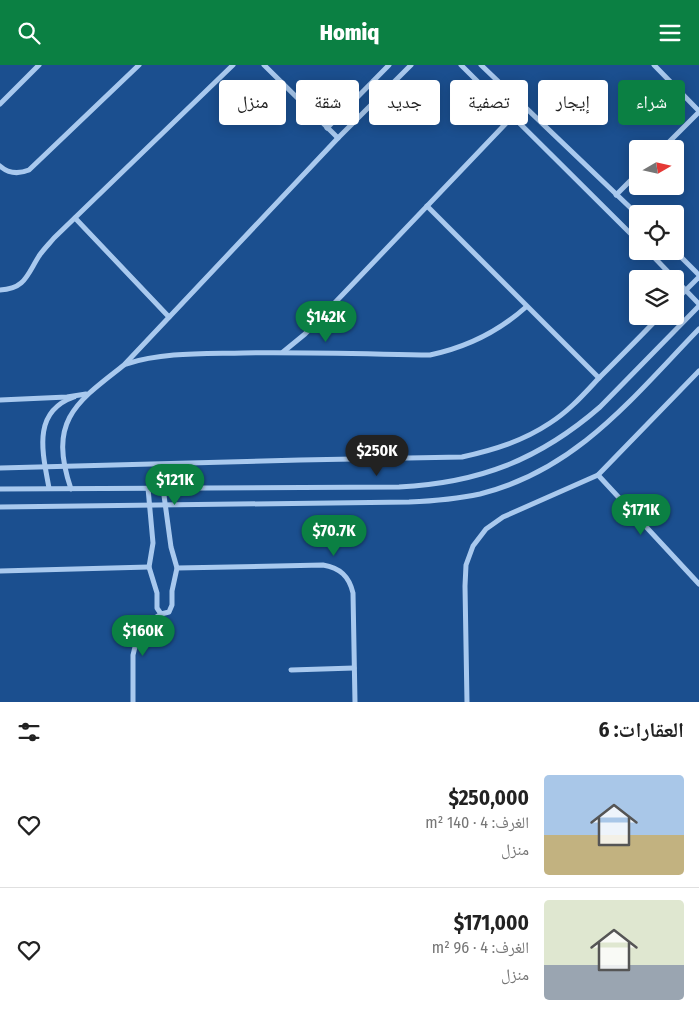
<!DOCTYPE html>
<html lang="ar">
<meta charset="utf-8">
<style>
body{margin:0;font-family:"Fira Sans Condensed","Noto Naskh Arabic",sans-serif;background:#f6f6f6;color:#222;direction:rtl;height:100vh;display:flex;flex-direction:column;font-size:19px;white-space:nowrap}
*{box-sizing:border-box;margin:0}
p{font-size:16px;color:#767676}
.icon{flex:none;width:28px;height:28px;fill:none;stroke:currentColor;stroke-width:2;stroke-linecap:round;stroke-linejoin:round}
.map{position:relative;height:637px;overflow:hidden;direction:ltr}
.side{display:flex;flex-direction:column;background:#fff;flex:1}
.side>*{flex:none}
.top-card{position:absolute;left:15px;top:15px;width:670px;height:45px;direction:rtl;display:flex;gap:10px}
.needle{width:32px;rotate:81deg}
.fabs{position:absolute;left:629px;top:75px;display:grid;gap:10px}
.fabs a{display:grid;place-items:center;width:55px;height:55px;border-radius:5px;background:#fff;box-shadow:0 2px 12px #0003;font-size:25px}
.price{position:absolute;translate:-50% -42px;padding:0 11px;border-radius:18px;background:#0b8043;color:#fff;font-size:16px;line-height:32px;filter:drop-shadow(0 1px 2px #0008)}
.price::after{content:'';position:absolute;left:50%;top:30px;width:15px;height:11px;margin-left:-8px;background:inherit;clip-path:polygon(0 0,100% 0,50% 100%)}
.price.current{background:#222;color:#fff}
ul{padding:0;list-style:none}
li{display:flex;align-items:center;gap:15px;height:125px;padding:0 15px}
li+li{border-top:1px solid #e0e0e0}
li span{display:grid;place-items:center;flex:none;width:140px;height:100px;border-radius:5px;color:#555}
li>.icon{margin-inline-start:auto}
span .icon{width:60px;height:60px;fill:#fffc;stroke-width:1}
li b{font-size:21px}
h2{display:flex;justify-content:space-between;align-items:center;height:60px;padding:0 15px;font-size:21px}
.tag{padding:0 18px;border-radius:5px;background:#fff;box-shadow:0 2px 12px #0003;font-size:18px;line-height:45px}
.tag.current{background:#0b8043;color:#fff}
header{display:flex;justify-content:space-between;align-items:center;height:65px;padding:0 15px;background:#0b8043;color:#fff;font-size:22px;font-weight:800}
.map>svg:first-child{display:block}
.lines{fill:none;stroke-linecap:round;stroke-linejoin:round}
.minor{stroke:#a9c9ee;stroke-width:5}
</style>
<header><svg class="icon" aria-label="menu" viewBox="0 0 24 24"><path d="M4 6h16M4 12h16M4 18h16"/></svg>Homiq<svg class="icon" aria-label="search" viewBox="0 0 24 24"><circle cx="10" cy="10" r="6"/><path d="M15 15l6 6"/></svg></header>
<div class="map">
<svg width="699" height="637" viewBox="0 0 699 637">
<rect width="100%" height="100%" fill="#1b4f8f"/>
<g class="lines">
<g class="minor">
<path d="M264 0 338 73"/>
<path d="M461 0 638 176"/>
<path d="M481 0 638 150"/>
<path d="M654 0 699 46"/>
<path d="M0 39 39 0"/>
<path d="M327 63 389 0"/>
<path d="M662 84 699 47"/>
<path d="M0 101C9 109 19 109 29 105L139 0"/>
<path d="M616 130 638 108"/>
<path d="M427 141 599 313"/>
<path d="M75 153 169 252"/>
<path d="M648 186 699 239"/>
<path d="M675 186 699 210"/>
<path d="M0 225C25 224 27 210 39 191 43 185 49 179 54 173L233 0"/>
<path d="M675 236 699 212"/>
<path d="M283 287 305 269 513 51"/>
<path d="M126 299C164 287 204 289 243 288 306 287 368 289 430 290 468 282 498 267 526 242"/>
<path d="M0 335 67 332 86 329"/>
<path d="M0 403 300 395 462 392C494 385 523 376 550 358 569 346 583 330 598 314 619 293 640 272 660 251"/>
<path d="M598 410 699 519"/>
<path d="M49 423C43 389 31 347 74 332"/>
<path d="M148 423 153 478 149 502 157 528V543L161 549"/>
<path d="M0 424 399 422C479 418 539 395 600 342L699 241"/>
<path d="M71 424C48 356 75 338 124 300L338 73 411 0"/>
<path d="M0 442 409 437C433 436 457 434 480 429 577 405 633 332 699 264"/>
<path d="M177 503 323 500C340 503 349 511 353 528L355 637"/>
<path d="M0 506 149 502"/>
<path d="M291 605 354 603"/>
<path d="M133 637V590L137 574 141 566 153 554 161 549 169 547 172 540V526L177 503 171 482 163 423"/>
<path d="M467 637 465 521 466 500 473 481 486 464 503 452 598 410 699 306"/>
</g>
</g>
</svg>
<div class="fabs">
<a><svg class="needle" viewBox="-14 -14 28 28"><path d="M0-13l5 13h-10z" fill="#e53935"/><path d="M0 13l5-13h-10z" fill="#767676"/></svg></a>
<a><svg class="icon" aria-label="locate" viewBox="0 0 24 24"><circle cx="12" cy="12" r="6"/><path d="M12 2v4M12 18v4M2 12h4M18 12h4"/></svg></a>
<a><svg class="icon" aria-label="layers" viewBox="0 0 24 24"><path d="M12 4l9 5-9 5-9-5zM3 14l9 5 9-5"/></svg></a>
</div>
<b class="price" style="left:326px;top:278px">$142K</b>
<b class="price current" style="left:377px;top:412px">$250K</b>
<b class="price" style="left:175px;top:441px">$121K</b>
<b class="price" style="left:641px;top:471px">$171K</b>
<b class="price" style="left:334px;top:492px">$70.7K</b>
<b class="price" style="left:143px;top:592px">$160K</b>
<div class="top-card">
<a class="tag current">شراء</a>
<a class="tag">إيجار</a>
<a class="tag">تصفية</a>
<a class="tag">جديد</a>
<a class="tag">شقة</a>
<a class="tag">منزل</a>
</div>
</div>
<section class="side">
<h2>العقارات: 6<svg class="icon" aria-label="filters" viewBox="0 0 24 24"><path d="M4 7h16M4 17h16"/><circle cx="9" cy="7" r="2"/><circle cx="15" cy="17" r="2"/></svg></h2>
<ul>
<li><span style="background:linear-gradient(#a9c7e8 60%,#c2b280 0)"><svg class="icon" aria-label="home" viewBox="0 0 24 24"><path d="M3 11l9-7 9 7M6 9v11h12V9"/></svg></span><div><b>$250,000</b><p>الغرف: 4 · 140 m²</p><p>منزل</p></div><svg class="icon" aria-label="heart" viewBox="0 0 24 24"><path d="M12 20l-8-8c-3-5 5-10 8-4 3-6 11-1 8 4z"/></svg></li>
<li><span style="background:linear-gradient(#dfe7d0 65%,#9aa5b1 0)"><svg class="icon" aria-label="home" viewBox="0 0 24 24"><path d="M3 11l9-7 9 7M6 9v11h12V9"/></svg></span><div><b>$171,000</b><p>الغرف: 4 · 96 m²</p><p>منزل</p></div><svg class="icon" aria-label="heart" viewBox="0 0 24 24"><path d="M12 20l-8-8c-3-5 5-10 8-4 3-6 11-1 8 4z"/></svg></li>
</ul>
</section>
